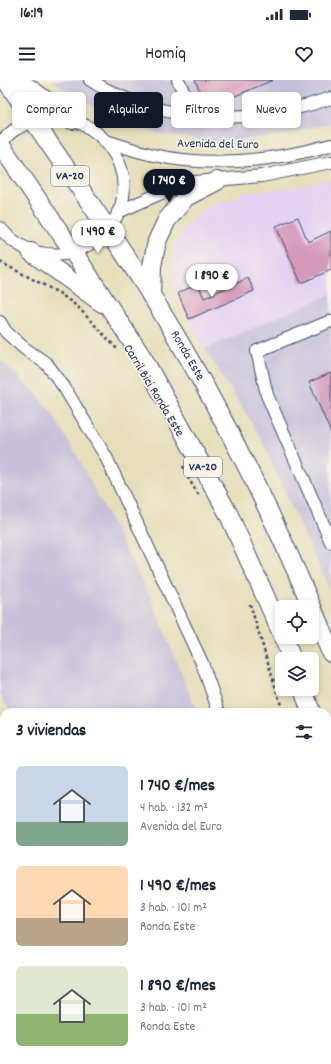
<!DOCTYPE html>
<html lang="es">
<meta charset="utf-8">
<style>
body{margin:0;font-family:Dekko,sans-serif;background:#f6f6f7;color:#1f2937;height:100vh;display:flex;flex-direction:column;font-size:15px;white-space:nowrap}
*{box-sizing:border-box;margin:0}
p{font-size:13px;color:#747a83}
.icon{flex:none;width:22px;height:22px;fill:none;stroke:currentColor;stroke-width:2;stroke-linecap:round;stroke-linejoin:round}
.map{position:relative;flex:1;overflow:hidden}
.panel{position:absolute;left:0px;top:628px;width:331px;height:356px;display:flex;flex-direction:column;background:#fff;border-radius:12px 12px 0 0;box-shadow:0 2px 6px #0003}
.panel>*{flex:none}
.banner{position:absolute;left:12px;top:12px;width:307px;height:36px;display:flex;gap:8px}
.buttons{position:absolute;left:275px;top:520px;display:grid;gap:8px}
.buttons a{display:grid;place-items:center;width:44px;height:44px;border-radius:6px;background:#fff;box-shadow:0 2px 6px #0003;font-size:20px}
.price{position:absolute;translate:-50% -34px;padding:0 9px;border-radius:14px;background:#fff;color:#222;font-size:13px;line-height:26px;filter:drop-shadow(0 1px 2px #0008)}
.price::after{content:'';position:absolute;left:50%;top:24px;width:12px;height:9px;margin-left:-6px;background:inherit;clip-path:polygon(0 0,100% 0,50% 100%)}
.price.selected{background:#111827;color:#fff}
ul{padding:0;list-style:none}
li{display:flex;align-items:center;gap:12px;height:100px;padding:0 16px}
li span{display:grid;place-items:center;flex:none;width:112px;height:80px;border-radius:6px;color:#555}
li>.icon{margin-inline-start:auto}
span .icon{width:48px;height:48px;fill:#fffc;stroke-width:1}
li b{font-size:17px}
h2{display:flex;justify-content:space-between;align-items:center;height:48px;padding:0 16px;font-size:17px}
.tag{padding:0 14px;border-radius:6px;background:#fff;box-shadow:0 2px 6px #0003;font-size:14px;line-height:36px}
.tag.selected{background:#111827;color:#fff}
.status{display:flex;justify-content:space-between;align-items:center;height:28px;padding:0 20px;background:#fff;direction:ltr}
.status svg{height:11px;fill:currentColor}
header{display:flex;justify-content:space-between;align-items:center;height:52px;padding:0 16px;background:#fff;font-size:18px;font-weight:600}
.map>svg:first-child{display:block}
.built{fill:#e4d3f2}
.industrial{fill:#c6c0da}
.building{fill:#d599ba}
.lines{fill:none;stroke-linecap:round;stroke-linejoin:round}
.minor-casing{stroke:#3a496c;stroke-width:14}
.highway-casing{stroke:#3a496c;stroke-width:20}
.path{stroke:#3a496c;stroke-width:2.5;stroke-dasharray:3 3;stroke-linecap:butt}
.minor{stroke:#fff;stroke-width:12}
.highway{stroke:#fff;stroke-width:18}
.labels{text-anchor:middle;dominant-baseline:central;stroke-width:3.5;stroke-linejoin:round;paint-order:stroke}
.shield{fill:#f7f3e8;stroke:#5d6a87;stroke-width:1}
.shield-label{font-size:12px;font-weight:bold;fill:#1b2f5e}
.street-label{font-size:13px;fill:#1b2f5e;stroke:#f7f3e8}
</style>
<div class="status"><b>16:19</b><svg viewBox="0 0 49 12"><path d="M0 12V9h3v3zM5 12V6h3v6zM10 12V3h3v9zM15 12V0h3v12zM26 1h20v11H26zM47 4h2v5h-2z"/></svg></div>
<header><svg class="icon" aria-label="menu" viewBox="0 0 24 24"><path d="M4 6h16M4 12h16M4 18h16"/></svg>Homiq<svg class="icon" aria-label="heart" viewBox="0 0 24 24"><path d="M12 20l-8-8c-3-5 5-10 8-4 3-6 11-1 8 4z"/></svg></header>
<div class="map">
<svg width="331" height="984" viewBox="0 0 331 984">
<rect width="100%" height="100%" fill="#f7f3e8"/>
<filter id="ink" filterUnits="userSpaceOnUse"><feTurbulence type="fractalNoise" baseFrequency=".025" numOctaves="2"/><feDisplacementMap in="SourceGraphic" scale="8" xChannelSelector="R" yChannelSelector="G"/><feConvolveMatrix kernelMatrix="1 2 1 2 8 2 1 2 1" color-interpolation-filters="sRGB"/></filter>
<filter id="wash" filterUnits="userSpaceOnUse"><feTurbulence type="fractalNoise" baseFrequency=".012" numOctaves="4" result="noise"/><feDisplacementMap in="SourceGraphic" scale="16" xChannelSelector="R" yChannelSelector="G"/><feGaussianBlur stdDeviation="0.9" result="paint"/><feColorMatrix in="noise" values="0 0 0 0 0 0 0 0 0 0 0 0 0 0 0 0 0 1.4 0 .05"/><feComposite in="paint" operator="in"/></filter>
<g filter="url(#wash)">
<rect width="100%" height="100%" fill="#e7dfbb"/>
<path class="built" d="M331 99V214L205 269 186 236 173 205 172 183 174 168 185 147 202 130 221 121 239 118V113L289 108Z"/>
<g class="industrial">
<path d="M52 0H331V43L282 55 244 60H204L166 55 138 48 103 31 71 14Z"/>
<path d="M331 214V513L258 353 205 269Z"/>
<path d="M0 280 37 314 52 333 80 381 152 521 197 632H11L0 615Z"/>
</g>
<g id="blocks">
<g class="building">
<path d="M195 0H273L207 28Z"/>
<path d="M298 137 308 162 331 151V190L301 203 276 146Z"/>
<path d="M248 198 254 211 189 239 178 213 198 204 204 218Z"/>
<path d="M331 293V353L309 302Z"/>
</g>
</g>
</g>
<g filter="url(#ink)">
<use href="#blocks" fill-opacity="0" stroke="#3a496c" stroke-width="1"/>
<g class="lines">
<defs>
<g id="minor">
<path d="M90 0C161 46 253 45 331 18"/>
<path d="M178 0 194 35"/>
<path d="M106 61C121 66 137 71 153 75 212 88 273 81 331 65"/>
<path d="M0 63C5 59 10 52 16 49 91 4 163 105 99 157 88 166 78 172 64 174 38 177 17 168 0 148"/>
<path d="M118 132 184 103 262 96 331 82"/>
<path d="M331 241 257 271 267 315 331 462"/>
<path d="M0 242 6 252 24 268 47 284 64 307 106 377 202 583 219 632"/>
<path d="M0 764 4 769"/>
<path d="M181 980 185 984"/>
<path d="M287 984V980"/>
</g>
<g id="highway">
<path id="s1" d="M6 0C55 74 109 147 156 223 225 335 282 452 331 573"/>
<path d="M18 0 72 40"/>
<path d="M0 64 74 173 144 280 228 433 282 554"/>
<path d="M31 172 102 223"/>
<path d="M151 216 152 186 157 161 167 140 186 117 217 101"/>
<path d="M283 557 292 579"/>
<path d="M303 609 311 632"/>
<path d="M327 676 331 690"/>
</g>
</defs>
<use href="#minor" class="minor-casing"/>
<use href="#highway" class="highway-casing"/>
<g class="path">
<path d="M0 182 59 213 77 226 118 270"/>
<path d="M183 386 188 398 200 417"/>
<path d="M250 524 283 632"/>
<path d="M0 674 4 673"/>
<path d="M327 774 331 790"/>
</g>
<use href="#minor" class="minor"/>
<use href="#highway" class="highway"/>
</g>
</g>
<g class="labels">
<g class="shield">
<rect x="51" y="86" width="38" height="20" rx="3"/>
<rect x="184" y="377" width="38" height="20" rx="3"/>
</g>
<g class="shield-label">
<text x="70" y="96">VA-20</text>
<text x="203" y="387">VA-20</text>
</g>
<g class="street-label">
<text transform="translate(218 65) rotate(1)">Avenida del Euro</text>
<text stroke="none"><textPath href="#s1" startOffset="330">Ronda Este</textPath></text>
<text transform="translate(153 311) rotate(59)">Carril Bici Ronda Este</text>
</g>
</g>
</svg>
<div class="buttons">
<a><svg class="icon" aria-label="locate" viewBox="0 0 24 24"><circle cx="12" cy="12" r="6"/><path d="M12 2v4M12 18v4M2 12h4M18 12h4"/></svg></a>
<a><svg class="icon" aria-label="layers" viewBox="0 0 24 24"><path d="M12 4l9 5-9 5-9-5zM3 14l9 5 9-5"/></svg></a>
</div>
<b class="price selected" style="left:169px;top:123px">1 740 €</b>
<b class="price" style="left:98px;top:174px">1 490 €</b>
<b class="price" style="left:212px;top:218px">1 890 €</b>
<div class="banner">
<a class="tag">Comprar</a>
<a class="tag selected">Alquilar</a>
<a class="tag">Filtros</a>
<a class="tag">Nuevo</a>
</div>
<section class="panel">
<h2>3 viviendas<svg class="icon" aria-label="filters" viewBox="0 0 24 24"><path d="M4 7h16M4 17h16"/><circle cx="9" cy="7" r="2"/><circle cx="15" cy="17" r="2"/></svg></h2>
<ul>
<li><span style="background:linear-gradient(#c9d6e8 70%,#7fa58c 0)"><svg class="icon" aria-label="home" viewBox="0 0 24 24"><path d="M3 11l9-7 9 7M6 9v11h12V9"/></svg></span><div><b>1 740 €/mes</b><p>4 hab. · 132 m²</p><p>Avenida del Euro</p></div></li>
<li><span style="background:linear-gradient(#ffd9b3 65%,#b9a48a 0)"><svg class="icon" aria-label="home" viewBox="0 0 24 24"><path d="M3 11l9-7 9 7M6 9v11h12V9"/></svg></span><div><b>1 490 €/mes</b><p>3 hab. · 101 m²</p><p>Ronda Este</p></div></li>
<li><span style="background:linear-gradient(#dfe7d0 60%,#8fb573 0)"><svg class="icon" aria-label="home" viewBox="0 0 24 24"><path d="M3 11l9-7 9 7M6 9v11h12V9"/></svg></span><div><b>1 890 €/mes</b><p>3 hab. · 101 m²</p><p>Ronda Este</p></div></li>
</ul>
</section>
</div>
